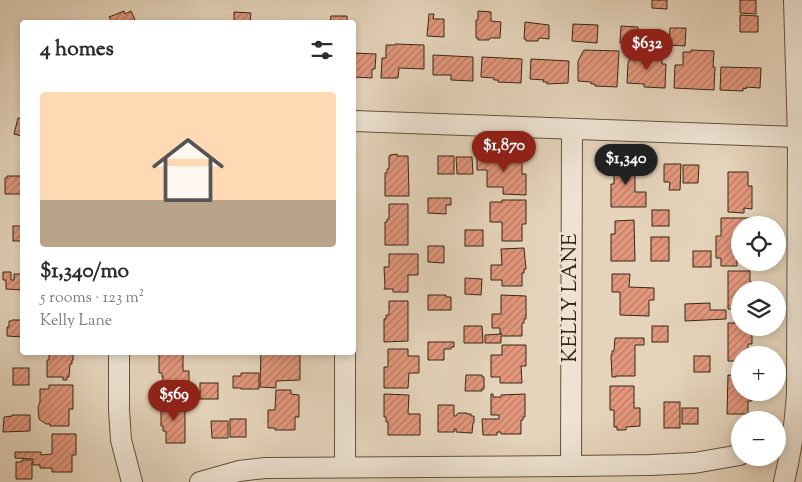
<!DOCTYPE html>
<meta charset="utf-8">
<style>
body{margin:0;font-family:"Sorts Mill Goudy",serif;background:#f2f2f3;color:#2b2b33;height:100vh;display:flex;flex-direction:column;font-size:19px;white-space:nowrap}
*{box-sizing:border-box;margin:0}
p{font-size:16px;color:#7c7c81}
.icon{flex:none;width:28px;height:28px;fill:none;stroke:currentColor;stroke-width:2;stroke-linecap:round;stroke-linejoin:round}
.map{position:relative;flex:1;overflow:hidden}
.side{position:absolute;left:20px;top:20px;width:336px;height:335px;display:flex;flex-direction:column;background:#fff;border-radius:5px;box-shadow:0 2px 8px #0003}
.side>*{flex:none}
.buttons{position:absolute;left:731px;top:216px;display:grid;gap:10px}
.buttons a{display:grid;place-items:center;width:55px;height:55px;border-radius:50%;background:#fff;box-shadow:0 2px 8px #0003;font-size:25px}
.price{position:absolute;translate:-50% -42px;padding:0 11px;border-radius:18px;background:#8f2418;color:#fff;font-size:16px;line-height:32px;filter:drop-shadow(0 1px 2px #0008)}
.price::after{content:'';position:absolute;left:50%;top:30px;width:15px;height:11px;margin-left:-8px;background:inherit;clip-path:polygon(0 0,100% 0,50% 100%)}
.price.active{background:#222;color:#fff}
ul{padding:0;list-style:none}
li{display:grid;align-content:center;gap:10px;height:265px;padding:0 20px}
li+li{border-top:1px solid #e1e1e2}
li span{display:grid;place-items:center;height:155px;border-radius:5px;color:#555}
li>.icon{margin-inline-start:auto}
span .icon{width:90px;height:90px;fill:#fffc;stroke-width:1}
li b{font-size:21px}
h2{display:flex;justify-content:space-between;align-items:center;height:60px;padding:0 20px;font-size:21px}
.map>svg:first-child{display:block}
.building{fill:url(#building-hatch);stroke:#362615}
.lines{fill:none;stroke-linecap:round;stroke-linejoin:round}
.street-casing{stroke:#62523e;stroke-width:22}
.street{stroke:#eee3d3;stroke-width:20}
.labels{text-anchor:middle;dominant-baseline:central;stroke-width:5;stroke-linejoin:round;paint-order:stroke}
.street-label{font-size:21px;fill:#362615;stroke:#eee3d3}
</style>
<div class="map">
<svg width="802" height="482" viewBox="0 0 802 482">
<defs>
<pattern id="building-hatch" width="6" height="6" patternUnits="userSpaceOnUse" patternTransform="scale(1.25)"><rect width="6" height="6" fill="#e3977c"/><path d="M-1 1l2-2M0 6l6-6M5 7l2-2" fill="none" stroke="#b97b64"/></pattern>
</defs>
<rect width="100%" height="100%" fill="#e5d4bb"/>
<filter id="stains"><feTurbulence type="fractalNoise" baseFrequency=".004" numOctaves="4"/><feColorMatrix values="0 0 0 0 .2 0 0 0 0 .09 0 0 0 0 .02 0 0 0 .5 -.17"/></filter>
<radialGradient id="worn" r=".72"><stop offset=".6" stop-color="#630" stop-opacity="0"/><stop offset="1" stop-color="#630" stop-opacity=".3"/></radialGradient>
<g class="building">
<path d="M652 0H667V9L652 8Z"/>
<path d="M740 0H756V14L740 13Z"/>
<path d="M124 11 125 14 131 11 136 22H112L109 17Z"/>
<path d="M478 11 491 12V21L501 22 500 38H490L489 40H478V38H476V20H478Z"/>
<path d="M234 12 251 13 250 22H234Z"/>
<path d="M429 14H434L433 19H444V37L427 36Z"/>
<path d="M740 15 758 16V32H740Z"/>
<path d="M331 16H347V22H330Z"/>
<path d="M525 22 549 25V39L541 38 538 39V41H526V39H524Z"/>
<path d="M573 24 598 25 597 43 572 41Z"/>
<path d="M621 26 638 27 637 43H620Z"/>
<path d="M670 28H686L685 46 669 45Z"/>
<path d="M395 44 424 45V69L399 68 398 78H381L382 58H386V45H395Z"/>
<path d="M584 50 619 51 617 87 595 86V84H591V82L578 81V61Z"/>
<path d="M691 50 714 51 713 67H715L714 90 674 88 675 65H683V52H691Z"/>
<path d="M354 53 376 54 375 69H372V78L354 77Z"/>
<path d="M433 55 473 57V81L451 80V75H433Z"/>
<path d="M632 55 662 56V64H666L665 88 644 87V84L627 83 628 63Z"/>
<path d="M482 57 522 59 521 83 498 82V80H494V78L481 77Z"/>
<path d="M531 59 569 61 568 83 547 84V82H543L544 80 530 79Z"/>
<path d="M721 67 761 68 760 88 746 87V89L743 88V91L720 90Z"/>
<path d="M18 118 22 119V136L14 134Z"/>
<path d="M397 154V156H408L409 196H385V173H387V169H389V156H390V155Z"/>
<path d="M477 155 522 156V174H526V195L503 194V187H487V170H477Z"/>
<rect x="438" y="156" width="16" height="18"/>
<path d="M456 157H472L473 174H457Z"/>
<path d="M618 158H625V159H635V192H646V207H611V184H614V160H618Z"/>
<path d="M664 164H681L680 190H669L670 182H664Z"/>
<path d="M683 165H699L698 183H683Z"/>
<path d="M728 172H748V186H752V209L744 208V213L728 212Z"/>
<path d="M7 176H22V194H5V178H7Z"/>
<path d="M428 198H451V205H446V214L428 213Z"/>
<path d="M502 200H526V224H522V241H502V222H490V202H502Z"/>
<path d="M389 204H408V245H385V222H387V219H389Z"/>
<rect x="652" y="210" width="17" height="16"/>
<path d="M721 218H752V225H740V258H737V266H721V258H716V236H721Z"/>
<path d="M634 220 635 261H611V234H615V221Z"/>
<rect x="13" y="226" width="9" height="15"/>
<rect x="465" y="230" width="18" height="16"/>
<rect x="651" y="237" width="18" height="24"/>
<path d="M428 246H444V263L428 262Z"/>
<path d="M524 248 526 269H524V273H522V286H502V280H491V265H502L501 249Z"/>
<rect x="693" y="251" width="18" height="16"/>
<path d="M389 254H418V275H408V292H393V289H384L385 287 384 267H389Z"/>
<path d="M728 271H750V282H752V290H740V309H728Z"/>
<path d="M3 272H11V280H14V274H22V290L6 289V280H3Z"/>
<path d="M612 274H630L629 287 654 288V300H649V316L620 315V292H612Z"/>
<path d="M465 278 482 279 481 295 465 294Z"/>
<path d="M428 295H446V297H451V310H428Z"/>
<path d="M501 295 526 296V319H524V323H522V336H501V343H485V335L502 334H500V328H492V314H501Z"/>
<path d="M389 301H408V341L384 342V319H386V315H389Z"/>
<path d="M710 303V310H726V319L685 321V304Z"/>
<path d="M12 320H22V337L7 336V327H9V321H12Z"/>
<path d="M728 323H740V328H752V344H748V355H740V361H728Z"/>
<path d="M464 326H482L483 343H464Z"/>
<rect x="652" y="326" width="16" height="16"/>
<path d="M615 338H644V345H635V376H616V377H612L611 355H612V351H614Z"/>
<path d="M428 342H454V347H451V349H444V360H428Z"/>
<path d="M502 345H526V366H521L522 383H500V377H491V355H502Z"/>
<path d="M388 349H408V356H419V373H409L408 388H384V367H388Z"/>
<path d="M49 352H73V360H72V364H70L69 377H67V380H63V377H47V360H49Z"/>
<path d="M159 352H183V371H189V388H183V390H163V377H162V373H159Z"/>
<path d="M261 352H300V380L276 381V388L260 387Z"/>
<rect x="694" y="356" width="16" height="16"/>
<rect x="13" y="368" width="16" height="17"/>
<path d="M241 373H259V389H241V388H233V376H241Z"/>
<path d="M466 375H482V377H484V389H482V391H465Z"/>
<path d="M728 375 740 376V392H752V401H748V414H727Z"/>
<rect x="200" y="383" width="18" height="16"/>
<path d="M49 385H73V409H69V426H50V424H46L39 419 38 407 40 402V389H49Z"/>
<path d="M610 386H634V408H640V426L626 427V430H617V427H614V410H610Z"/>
<path d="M276 390H291V394L299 395V417H295V430H275V428H268V410H275Z"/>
<path d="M384 394 409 395 408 414H420V435H388V422H386V417H384Z"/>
<path d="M491 394H493V397H501V395L525 394V417H523V420H521V434H501V432H497V435H483L482 419H499V415H491Z"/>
<rect x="664" y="402" width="16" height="26"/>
<path d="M161 403H185V443H166V431H163V426H161Z"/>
<path d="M438 405H454V416H456L458 413H467V414H471V416H474V423H473L472 433 456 432V429H454V432H438Z"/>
<rect x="682" y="408" width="16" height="16"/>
<path d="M12 415H30V431L3 432 4 417 12 416Z"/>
<rect x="230" y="419" width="16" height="18"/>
<path d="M211 421H228V438H212Z"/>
<path d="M52 434H76V455H72V472H52V468H40V465H33V462H32V479H16V462H22V460H33V459L15 458V452H41V455L52 454Z"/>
</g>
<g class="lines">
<defs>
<g id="street">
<path d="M354 121 798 137"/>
<path d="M119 352V410L121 440 132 482"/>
<path d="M571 466 572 129"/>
<path d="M345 467V352"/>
<path d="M200 482 239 471 265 468 571 466 651 465 694 463 740 455"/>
<path d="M784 482C791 453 795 424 797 394L798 137 794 0"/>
</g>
</defs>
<use href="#street" class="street-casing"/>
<use href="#street" class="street"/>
</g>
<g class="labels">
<g class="street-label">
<text transform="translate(571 298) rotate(-90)">KELLY LANE</text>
</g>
</g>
<rect width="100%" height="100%" filter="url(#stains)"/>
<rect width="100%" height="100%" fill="url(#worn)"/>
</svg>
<div class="buttons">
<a><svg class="icon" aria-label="locate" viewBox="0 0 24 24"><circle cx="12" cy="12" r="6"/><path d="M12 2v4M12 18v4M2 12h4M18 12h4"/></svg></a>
<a><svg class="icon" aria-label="layers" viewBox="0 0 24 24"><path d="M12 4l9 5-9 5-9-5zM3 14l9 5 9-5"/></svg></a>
<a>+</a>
<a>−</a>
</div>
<b class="price" style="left:647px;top:71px">$632</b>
<b class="price" style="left:504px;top:173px">$1,870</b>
<b class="price active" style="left:626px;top:186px">$1,340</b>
<b class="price" style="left:174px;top:422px">$569</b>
<section class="side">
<h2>4 homes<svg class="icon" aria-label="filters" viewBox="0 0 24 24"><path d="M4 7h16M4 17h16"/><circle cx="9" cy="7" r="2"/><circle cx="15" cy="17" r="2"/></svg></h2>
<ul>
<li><span style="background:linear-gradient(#ffd9b3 70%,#b9a48a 0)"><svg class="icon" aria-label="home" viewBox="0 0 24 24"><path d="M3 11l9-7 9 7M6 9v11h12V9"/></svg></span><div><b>$1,340/mo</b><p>5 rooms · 123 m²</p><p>Kelly Lane</p></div></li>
</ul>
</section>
</div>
